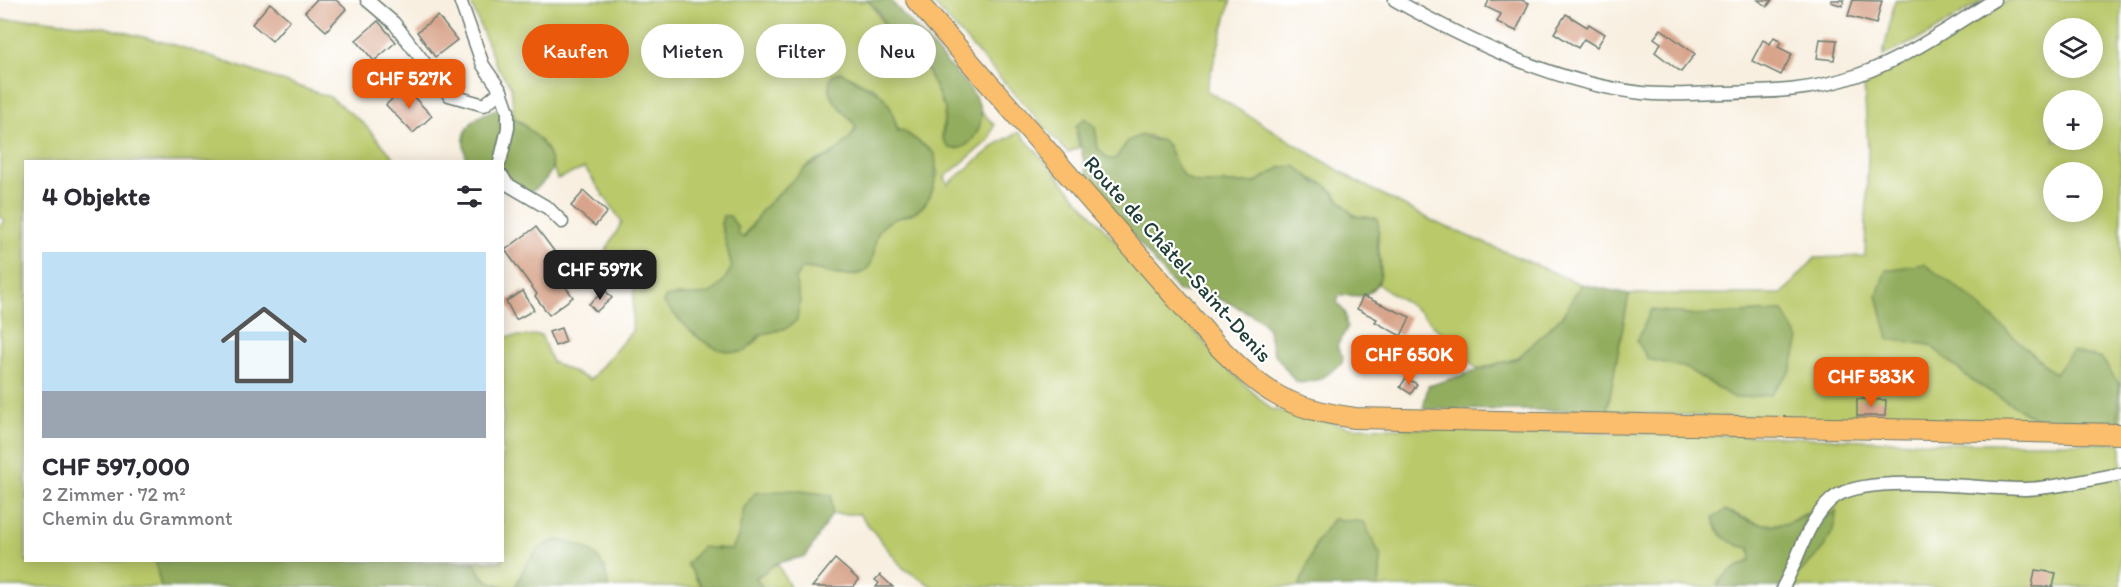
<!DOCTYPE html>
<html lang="de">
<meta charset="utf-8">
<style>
body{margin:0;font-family:Itim,sans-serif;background:#f2f2f3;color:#2b2b33;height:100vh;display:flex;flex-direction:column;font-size:22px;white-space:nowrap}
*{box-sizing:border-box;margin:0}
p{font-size:20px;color:#7c7c81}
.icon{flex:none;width:33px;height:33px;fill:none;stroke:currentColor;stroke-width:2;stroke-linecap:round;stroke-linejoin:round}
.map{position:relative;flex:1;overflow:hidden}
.side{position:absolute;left:24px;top:160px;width:480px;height:402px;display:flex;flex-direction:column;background:#fff;border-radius:0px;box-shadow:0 3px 15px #0003}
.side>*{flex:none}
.hud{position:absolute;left:522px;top:24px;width:570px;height:54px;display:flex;gap:12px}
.fabs{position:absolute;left:2043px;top:18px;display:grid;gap:12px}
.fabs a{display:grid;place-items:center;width:60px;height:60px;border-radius:50%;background:#fff;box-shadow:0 3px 15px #0003;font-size:30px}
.price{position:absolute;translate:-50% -51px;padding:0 14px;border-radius:12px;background:#ea580c;color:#fff;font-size:20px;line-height:39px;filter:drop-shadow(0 2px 3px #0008)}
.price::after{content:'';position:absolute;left:50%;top:36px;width:18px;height:14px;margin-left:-9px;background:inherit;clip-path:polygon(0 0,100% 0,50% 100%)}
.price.current{background:#222;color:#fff}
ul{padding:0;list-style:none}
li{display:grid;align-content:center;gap:12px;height:318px;padding:0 18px}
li+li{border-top:2px solid #e1e1e2}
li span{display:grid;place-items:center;height:186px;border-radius:0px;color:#555}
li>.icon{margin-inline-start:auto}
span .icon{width:108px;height:108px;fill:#fffc;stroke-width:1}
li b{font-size:26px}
h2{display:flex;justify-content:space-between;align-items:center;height:72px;padding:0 18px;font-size:26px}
.chip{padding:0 21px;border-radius:27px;background:#fff;box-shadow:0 3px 15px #0003;font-size:21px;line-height:54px}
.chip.current{background:#ea580c;color:#fff}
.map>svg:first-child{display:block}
.green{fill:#bac96b;stroke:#6c8350;stroke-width:1.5;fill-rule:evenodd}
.forest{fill:#93ad5f;stroke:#59754a;stroke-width:1.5}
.building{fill:#d8a48b}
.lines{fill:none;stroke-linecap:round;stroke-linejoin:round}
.minor-casing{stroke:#6b7b70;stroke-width:15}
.primary-casing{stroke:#6b7b70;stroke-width:22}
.minor{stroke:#fff;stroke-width:12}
.primary{stroke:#fabe6d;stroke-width:20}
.labels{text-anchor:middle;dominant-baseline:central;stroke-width:4.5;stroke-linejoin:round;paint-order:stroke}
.street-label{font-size:22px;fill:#1f3d34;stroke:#fff}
</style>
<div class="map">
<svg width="2121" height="587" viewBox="0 0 2121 587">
<rect width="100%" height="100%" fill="#fff"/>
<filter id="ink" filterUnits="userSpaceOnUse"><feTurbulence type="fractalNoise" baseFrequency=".0167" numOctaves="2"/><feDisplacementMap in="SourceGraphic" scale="12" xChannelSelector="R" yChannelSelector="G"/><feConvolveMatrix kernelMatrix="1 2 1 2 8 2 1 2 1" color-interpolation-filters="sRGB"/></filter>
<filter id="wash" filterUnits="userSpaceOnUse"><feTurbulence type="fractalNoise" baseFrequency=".008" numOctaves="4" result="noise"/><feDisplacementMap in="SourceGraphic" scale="24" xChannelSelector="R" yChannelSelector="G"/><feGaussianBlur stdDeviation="1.35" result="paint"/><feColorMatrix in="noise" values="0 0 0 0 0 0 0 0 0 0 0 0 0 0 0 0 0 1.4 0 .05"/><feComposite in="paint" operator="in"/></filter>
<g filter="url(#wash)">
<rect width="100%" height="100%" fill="#f8efe0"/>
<g class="green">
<path d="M470 0 870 1 888 32 927 70 945 109 942 135 949 148 962 147 975 135 982 112 994 125 989 140 945 177 948 184 997 144 1019 132 1228 369 1271 409 1349 427 1767 436 1940 443H2121V587H1784L1824 547 1833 514 1809 512 1785 524H1760L1725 510 1739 546 1751 548V560L1718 582V587H1379L1381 557 1317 541 1299 587H933L903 568 859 514H832V495L744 508 738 537 731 551 716 547 695 578 702 587H608L605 566 527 563 515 587C494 587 482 580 473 561H502L503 337 541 335 552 362 590 380 632 331 634 287 596 268 622 222 585 168 557 179 547 150 520 120 514 118 511 87 495 63ZM840 72 876 89 890 106 899 132 902 130 930 149 938 174C934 183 931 196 925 204 914 218 893 215 881 228 870 241 879 265 861 273 842 281 821 268 802 268L795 279 792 325 766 332 751 346 740 352C712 350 694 338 678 316 672 308 668 308 666 297 703 289 710 309 732 267L721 224 743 238 762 210 810 164 834 153 850 138 856 126 852 120Z"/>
<path d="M930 0H1231L1206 90 1358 182 1437 223 1581 284 1563 315 1518 358 1477 369 1420 312 1378 284C1386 267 1375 248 1379 230L1369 217C1348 222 1341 195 1326 185 1313 178 1296 173 1282 167L1254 183H1197C1180 179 1172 161 1168 145L1147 135 1128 141 1115 160 1108 159 1098 148 1095 127 1076 133 1079 147 1068 153Z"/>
<path d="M1895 0H1984L1928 35 1883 56Z"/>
<path d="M2007 0H2121V425H2118L2119 384 2055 374 1965 293 1888 338 1930 345 1971 380 2043 423 1783 420 1607 411 1629 294H1782L1815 258 1865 256 1868 149 1864 83 1916 57ZM2054 28H2092V68H2054ZM2054 100H2092V140H2054ZM2054 172H2092V212H2054ZM1651 310 1696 315 1783 311 1734 397 1686 368Z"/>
<path d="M36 19 104 27 178 46 330 97 363 123 398 162H26V561H155L161 587H0V225L5 220 0 216V20Z"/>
<path d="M777 563 790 587H763L755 579Z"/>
</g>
<g class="forest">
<path d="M867 0H890L971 90C975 97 981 104 981 113 982 130 969 153 949 148L943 139 945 109 927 70 888 32 879 12Z"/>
<path d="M840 72 881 94 890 106 898 131 902 130 935 154C938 178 934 206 908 215 898 218 887 220 880 230 870 244 880 265 860 273 840 281 822 267 802 268L795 279 800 300 797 320 787 328 760 335 746 351C710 359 684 325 663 302L666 297C703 290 710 307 732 267L721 224 723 216H730L738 228V234L744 238 762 210 805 168 834 153 845 143 855 132 856 126C845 111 819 95 833 75Z"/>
<path d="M501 108C520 124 552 140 552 170 541 188 523 203 503 189L502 162H469L467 159C456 129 474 115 501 108Z"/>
<path d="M1085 118 1095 127 1098 149 1108 159H1115L1128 141 1141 135 1154 140H1163C1176 154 1175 177 1197 183H1254L1282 167 1295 166 1317 183 1326 185 1354 216 1376 218C1381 226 1377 232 1377 241 1377 265 1391 281 1363 296L1340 295 1337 302 1345 313 1347 328 1337 346 1343 357 1342 363 1321 379 1301 383 1295 381 1274 353 1267 327 1263 322C1242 308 1204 288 1179 292L1088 180 1076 126Z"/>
<path d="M1924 264 1965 293 2055 374 2072 351 2102 359 2119 384 2118 425 2043 423 1971 380 1930 345 1888 339 1877 295 1886 270Z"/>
<path d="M1581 284 1629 294 1607 411 1423 409 1428 386 1518 358 1563 315Z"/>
<path d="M1651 310 1696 315 1783 311 1799 340 1791 370 1770 395 1734 398 1686 368 1648 359 1637 341Z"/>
<path d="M793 490 832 495V514L806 556 777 563 755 578 763 587H702L687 564 702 547 731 550 738 537 744 508 755 493Z"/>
<path d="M1725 510C1743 519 1763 529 1784 524 1805 519 1809 505 1833 514L1836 510C1838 543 1806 566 1784 587H1718C1721 573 1739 567 1751 560L1750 548C1731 545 1718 537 1713 518Z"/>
<path d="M1333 519 1364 522 1381 557 1379 587H1299L1317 541Z"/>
<path d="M558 540C589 546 605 554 608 587H515C526 566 533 545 558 540Z"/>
<path d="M155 561H473L484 579 505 587H161Z"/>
</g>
<g id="blocks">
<g class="building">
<path d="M316 0H336L346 9 326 31 305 12Z"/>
<path d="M1489 0H1521L1529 3 1516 31 1497 22 1501 14 1486 7Z"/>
<path d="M1758 0H1772L1767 7Z"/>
<path d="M1831 0H1844L1843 6 1831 2Z"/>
<path d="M1853 0 1882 1 1876 24 1848 16Z"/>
<path d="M270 3 290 20 272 41 252 24Z"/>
<path d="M1566 14 1587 27 1589 24 1605 34 1597 47 1584 39 1578 48 1554 33Z"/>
<path d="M438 16 457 40 435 57 417 32Z"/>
<path d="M378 21 396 42 374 61 356 40Z"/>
<path d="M1661 29 1695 54 1681 72 1655 52 1661 43 1654 38Z"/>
<path d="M1774 37 1781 41 1778 47 1792 54 1781 75 1752 61 1763 40 1770 44Z"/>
<path d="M1820 39 1837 40 1834 60 1817 58Z"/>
<path d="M404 87 432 116 413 133 386 105Z"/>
<path d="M584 191 607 212 595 226 571 206Z"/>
<path d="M536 227 572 275 562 282 573 297 549 315 535 296 537 294 505 250Z"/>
<path d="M605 290 612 298 596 312 589 304Z"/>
<path d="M523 291 534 310 516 320 506 301Z"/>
<path d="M1363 296 1410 317 1401 336 1375 322 1377 319 1357 309Z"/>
<path d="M561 328 566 342 555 346 549 332Z"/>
<path d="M1369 338 1379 343 1376 349 1366 344Z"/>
<path d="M1406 378 1417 384 1411 394 1400 387Z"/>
<path d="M1857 399 1886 400 1885 416H1857Z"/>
<path d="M835 559 859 580 853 587H812Z"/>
<path d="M2035 570 2056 573 2053 587H2032Z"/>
<path d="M880 575 893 587H876L879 583 875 580Z"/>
</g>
</g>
</g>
<g filter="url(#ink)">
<use href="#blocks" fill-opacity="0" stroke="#6b7b70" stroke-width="1.5"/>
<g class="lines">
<defs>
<g id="minor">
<path d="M367 0 394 23 449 95 484 105 501 91"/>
<path d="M460 0 483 65 501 91 508 111V128L500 162"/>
<path d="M1395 0C1470 42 1555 83 1642 93 1668 96 1697 93 1724 93 1771 92 1813 91 1858 75 1907 58 1950 27 1994 0"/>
<path d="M502 176 507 184 548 208 562 222"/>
<path d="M1783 587C1800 557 1805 524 1831 500 1863 471 1982 490 2026 489 2057 488 2090 479 2121 474"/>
</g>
<path id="primary" d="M916 0 1215 343C1264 393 1286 408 1355 418L2121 434"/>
</defs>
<use href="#minor" class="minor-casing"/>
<use href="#primary" class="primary-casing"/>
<use href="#minor" class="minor"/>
<use href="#primary" class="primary"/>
</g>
</g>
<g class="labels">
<g class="street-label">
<text transform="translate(1178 259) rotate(48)">Route de Châtel-Saint-Denis</text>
</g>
</g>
</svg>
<div class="fabs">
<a><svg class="icon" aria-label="layers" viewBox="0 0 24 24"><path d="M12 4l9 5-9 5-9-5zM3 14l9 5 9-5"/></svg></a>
<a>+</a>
<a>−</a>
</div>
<b class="price" style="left:409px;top:110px">CHF 527K</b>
<b class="price current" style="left:600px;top:301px">CHF 597K</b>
<b class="price" style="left:1409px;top:386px">CHF 650K</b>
<b class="price" style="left:1871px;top:408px">CHF 583K</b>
<div class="hud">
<a class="chip current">Kaufen</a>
<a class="chip">Mieten</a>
<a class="chip">Filter</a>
<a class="chip">Neu</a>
</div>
<section class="side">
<h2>4 Objekte<svg class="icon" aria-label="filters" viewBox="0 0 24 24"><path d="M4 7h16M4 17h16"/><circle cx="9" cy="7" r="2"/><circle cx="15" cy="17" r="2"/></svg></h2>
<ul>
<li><span style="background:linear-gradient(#bfe0f5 75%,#9aa5b1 0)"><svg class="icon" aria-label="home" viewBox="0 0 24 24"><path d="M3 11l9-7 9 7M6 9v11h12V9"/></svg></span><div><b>CHF 597,000</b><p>2 Zimmer · 72 m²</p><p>Chemin du Grammont</p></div></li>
</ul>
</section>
</div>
